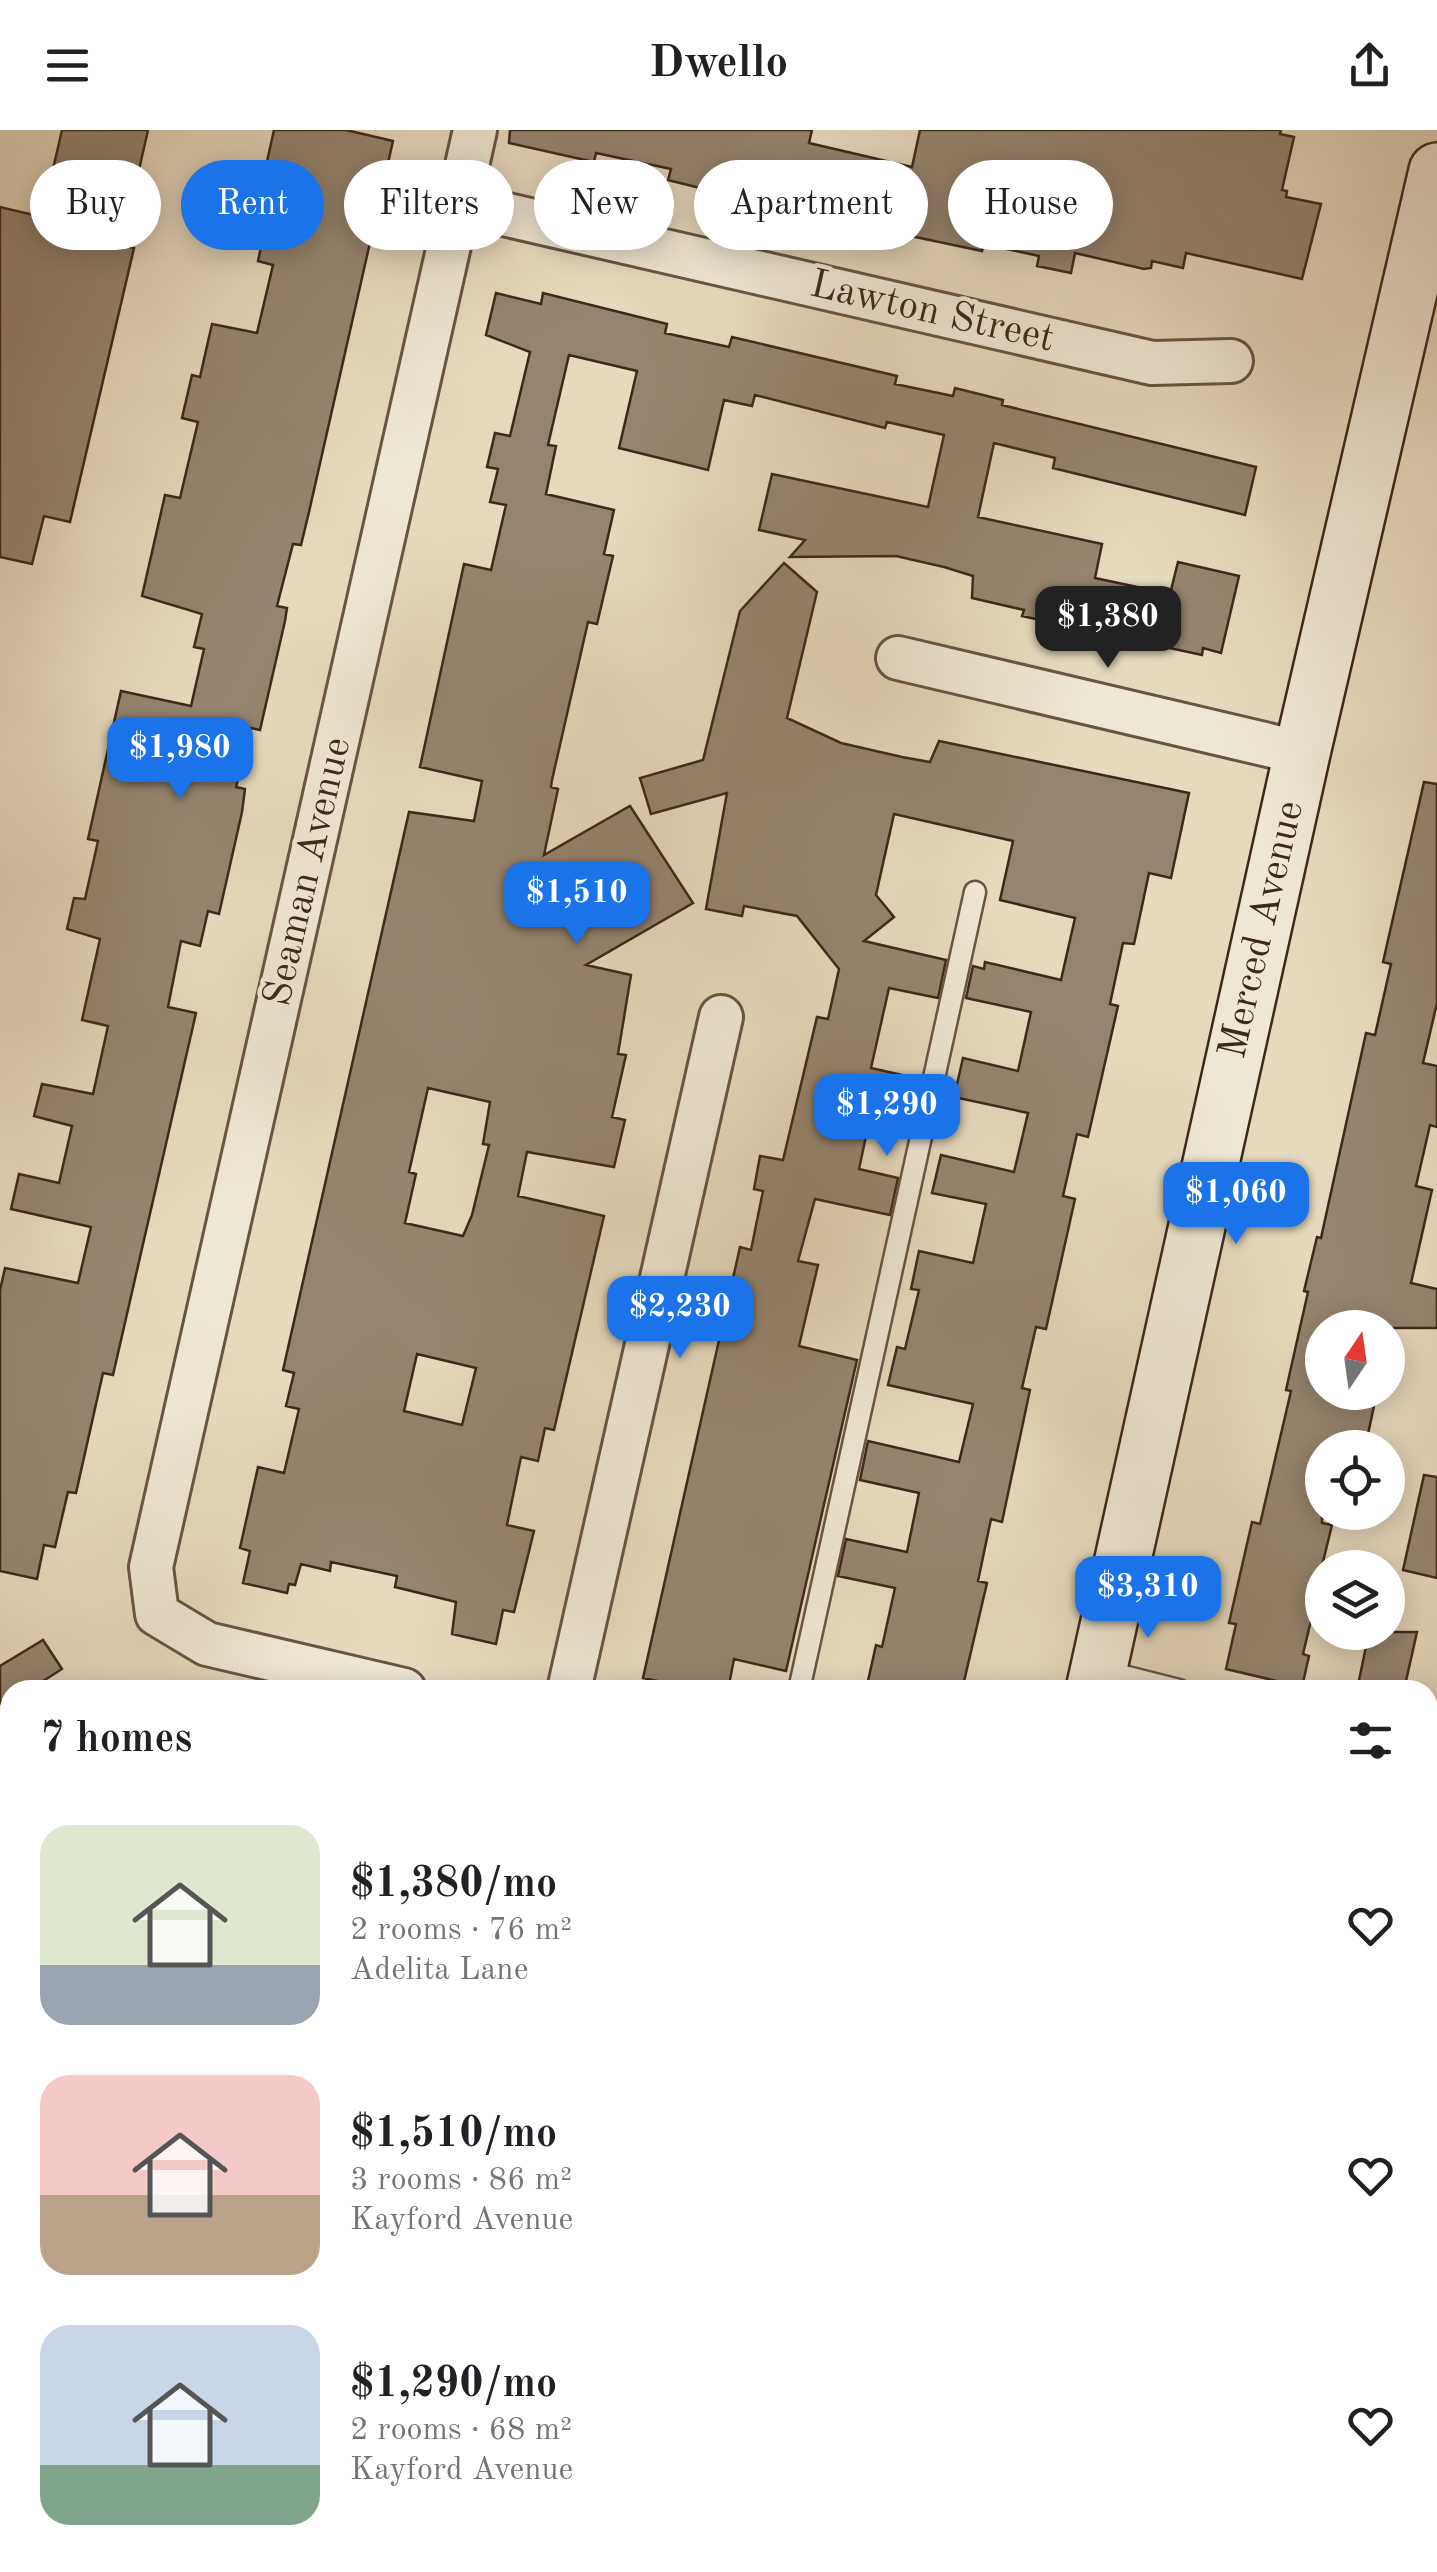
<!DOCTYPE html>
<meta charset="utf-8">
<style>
body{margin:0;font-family:"Old Standard TT",serif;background:#f6f6f6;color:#202124;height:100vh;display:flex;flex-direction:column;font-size:38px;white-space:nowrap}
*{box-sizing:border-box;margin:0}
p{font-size:32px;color:#757577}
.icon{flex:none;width:55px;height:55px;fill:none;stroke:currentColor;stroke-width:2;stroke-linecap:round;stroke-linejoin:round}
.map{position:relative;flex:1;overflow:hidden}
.drawer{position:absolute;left:0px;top:1550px;width:1438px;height:892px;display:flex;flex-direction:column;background:#fff;border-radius:30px 30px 0 0;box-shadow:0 5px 25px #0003}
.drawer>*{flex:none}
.guide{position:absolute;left:30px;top:30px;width:1378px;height:90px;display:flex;gap:20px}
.needle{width:65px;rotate:13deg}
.fabs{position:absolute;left:1305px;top:1180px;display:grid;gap:20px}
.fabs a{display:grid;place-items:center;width:100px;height:100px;border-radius:50%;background:#fff;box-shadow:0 5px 25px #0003;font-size:50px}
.price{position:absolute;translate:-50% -85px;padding:0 22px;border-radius:20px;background:#1a73e8;color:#fff;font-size:32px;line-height:65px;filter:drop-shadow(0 2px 5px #0008)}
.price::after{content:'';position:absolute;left:50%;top:60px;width:30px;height:22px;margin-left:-15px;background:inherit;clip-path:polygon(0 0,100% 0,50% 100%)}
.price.on{background:#222;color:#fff}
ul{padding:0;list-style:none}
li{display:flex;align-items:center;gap:30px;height:250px;padding:0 40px}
li span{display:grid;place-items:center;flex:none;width:280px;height:200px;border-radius:30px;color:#555}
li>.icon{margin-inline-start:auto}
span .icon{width:120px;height:120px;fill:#fffc;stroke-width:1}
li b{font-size:42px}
h2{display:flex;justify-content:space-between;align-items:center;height:120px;padding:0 40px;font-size:42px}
.tag{padding:0 35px;border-radius:45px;background:#fff;box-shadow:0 5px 25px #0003;font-size:35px;line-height:90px}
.tag.on{background:#1a73e8;color:#fff}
header{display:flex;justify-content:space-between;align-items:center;height:130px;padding:0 40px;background:#fff;font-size:45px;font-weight:700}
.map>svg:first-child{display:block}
.building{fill:#958570;stroke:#3d291b;stroke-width:2.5;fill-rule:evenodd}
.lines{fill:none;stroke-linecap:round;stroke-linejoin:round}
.lane-casing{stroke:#675544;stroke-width:25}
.street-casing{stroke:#675544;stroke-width:48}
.secondary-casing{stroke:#3d291b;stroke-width:60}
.lane{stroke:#efe7d5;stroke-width:20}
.street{stroke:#efe7d5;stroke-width:42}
.secondary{stroke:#efe7d5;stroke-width:55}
.labels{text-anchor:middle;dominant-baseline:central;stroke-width:9;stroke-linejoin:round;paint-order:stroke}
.street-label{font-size:40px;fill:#3d291b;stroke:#efe7d5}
</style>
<header><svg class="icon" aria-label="menu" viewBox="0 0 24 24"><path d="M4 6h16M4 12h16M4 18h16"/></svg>Dwello<svg class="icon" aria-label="share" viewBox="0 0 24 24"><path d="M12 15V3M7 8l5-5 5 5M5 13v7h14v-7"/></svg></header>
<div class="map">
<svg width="1437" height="2442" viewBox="0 0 1437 2442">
<rect width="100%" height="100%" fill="#e6dabe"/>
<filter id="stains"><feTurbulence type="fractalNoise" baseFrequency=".002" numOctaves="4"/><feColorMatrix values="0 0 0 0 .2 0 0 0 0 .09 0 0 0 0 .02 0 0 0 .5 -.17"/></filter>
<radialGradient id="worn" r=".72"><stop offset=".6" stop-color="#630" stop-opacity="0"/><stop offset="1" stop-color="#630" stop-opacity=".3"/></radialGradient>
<g class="building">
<path d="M62 0H148L122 115 134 118 70 392 44 386 32 434 0 427V77L42 87Z"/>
<path d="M274 0H346L393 11 309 382 301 415 293 414 277 476 287 478 285 491 260 600 251 598 236 657 245 659 242 682 219 784 208 781 200 816 181 811 168 877 196 883 113 1245 103 1243 76 1363 68 1362 55 1417 44 1415 37 1449 0 1441V1160L5 1138 78 1153 91 1097 11 1079 19 1044 59 1053 72 996 34 986 42 954 93 964 108 896 82 890 100 809 67 799 74 768 85 769 98 711 88 709 121 561 191 576 204 519 194 517 202 484 142 466 165 365 180 368 198 292 182 288 192 245 200 247 212 194 257 203 273 135 258 131 270 74 249 69 257 34 266 36Z"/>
<path d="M510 0H812L809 13 912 37 920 0H1281L1280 4 1294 7 1282 60 1287 61 1286 67 1321 74 1302 149 1186 123 1183 138 1152 131 1151 138 1144 139 1075 123 1071 143 1037 136 1039 126 984 114 982 121 820 87 824 68 756 53 752 71 668 50 671 39 596 23 594 32 509 13Z"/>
<path d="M496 163 541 174 543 163 667 194 665 203 729 217 732 207 897 246 895 254 953 266 955 258 1003 270 1002 275 1256 337 1245 385 1053 338 1055 328 994 313 978 387 1102 414 1095 448 1170 464 1178 432 1239 446 1221 523 1203 518 1202 525 1022 486 1024 480 972 468 973 446 944 437 896 426 790 427 805 410 759 400 772 344 928 377 944 305 887 292 885 298 755 265 752 276 724 270 708 340 619 318 637 241 569 225 548 315 556 316 546 364 614 380 604 424 613 426 597 494 588 492 552 650 551 657 558 659 544 725 630 676 693 773 586 835 631 845 618 924 626 925 612 987 625 990 614 1037 527 1022 518 1066 604 1086 554 1300 545 1298 538 1331 521 1327 507 1395 534 1401 514 1482 503 1480 496 1514 452 1504 456 1472 395 1457 397 1446 331 1432 330 1441 301 1434 295 1455 289 1454 287 1463 243 1453 250 1421 240 1418 258 1337 284 1343 299 1279 286 1276 294 1243 283 1240 409 682 474 691 482 651 420 637 464 434 491 440 506 375 490 372 498 339 487 337 495 303 510 306 530 222 486 205ZM428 958 490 972 483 1014 489 1015 472 1085 463 1106 405 1093 416 1044 409 1042ZM417 1224 476 1238 462 1295 404 1281Z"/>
<path d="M784 433 817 462 787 588 841 613 902 627 930 632 939 611 1189 663 1171 748 1149 743 1134 814 1123 813 1110 874 1118 876 1088 1007 1077 1004 1063 1066 1075 1069 1046 1199 1036 1197 1022 1258 1030 1260 1002 1392 991 1389 978 1451 987 1453 962 1560H866L876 1515 882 1517 895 1458 838 1446 846 1409 907 1422 919 1363 860 1350 868 1311 959 1332 973 1274 888 1255 897 1217 905 1219 919 1160 911 1159 919 1121 973 1133 986 1074 932 1063 941 1025 1014 1042 1028 983 954 967 963 928 1018 941 1031 882 966 868 973 836 984 839 985 832 1061 850 1075 788 1000 770 1013 711 894 684 876 765 894 787 864 811 946 830 938 868 889 858 871 938 920 949 911 988 872 978 859 1039 898 1048 890 1085 815 1069 798 1131 818 1135 799 1216 857 1230 786 1541 734 1529 728 1560H699L643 1548 740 1117 751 1120 763 1061 754 1059 760 1026 783 1030 817 887 828 889 839 839 797 786 744 776 742 786 706 779 727 663 651 684 640 648 703 630 740 481Z"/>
<path d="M1424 652 1437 654V873L1423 933 1437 936V997L1430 995 1416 1056 1432 1060 1411 1153 1437 1159V1198H1322V1262H1377L1365 1318H1322V1393L1332 1395 1322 1436V1466L1317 1465 1303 1524 1309 1526 1302 1557 1226 1539 1236 1494 1229 1493 1252 1392 1260 1394 1291 1261 1286 1260 1308 1162 1304 1161 1317 1107 1321 1108 1366 903 1375 905 1391 834 1383 832Z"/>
<path d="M1424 1345 1437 1347V1448L1403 1440Z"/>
<path d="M1369 1502H1417L1404 1560H1357Z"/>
<path d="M43 1510 62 1539 29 1560H10V1568L0 1574V1536Z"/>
</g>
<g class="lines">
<defs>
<g id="lane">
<path d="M1100 1540 1179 1560"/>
<path d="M799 1560 975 762"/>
<path d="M1428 1778 1437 1795"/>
<path d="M0 1892 10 1894"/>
<path d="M0 2034 10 2036"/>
<path d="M638 2442 652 2432"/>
</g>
<g id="street">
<path d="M460 74 1152 233 1231 231"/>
<path d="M898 528 1302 623"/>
<path d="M404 1560 207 1514 157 1484 151 1437 475 0"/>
<path d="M569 1560 721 887"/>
<path d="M1428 2383 1437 2377"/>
<path d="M1331 2442 1347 2432"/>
</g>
<g id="secondary">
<path d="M1094 1560 1302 623 1437 41"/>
<path d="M1428 1861 1437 1856"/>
<path d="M0 2259 10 2261"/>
<path d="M988 2432 990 2442"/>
<path d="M1048 2432 1049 2442"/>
</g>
</defs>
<use href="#lane" class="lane-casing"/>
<use href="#street" class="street-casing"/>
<use href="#secondary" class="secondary-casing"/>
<use href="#lane" class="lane"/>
<use href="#street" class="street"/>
<use href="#secondary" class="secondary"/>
</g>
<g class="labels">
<g class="street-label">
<text transform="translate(932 183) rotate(13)">Lawton Street</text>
<text transform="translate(309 742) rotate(-77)">Seaman Avenue</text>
<text transform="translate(1263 800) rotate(-77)">Merced Avenue</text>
</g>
</g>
<rect width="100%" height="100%" filter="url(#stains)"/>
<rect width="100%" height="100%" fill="url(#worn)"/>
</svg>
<div class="fabs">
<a><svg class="needle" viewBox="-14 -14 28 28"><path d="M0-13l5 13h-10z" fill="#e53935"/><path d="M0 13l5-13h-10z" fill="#757577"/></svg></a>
<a><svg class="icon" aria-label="locate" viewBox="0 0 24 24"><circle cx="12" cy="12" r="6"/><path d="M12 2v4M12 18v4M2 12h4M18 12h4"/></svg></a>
<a><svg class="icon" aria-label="layers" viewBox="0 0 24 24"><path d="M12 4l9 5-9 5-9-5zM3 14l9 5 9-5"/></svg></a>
</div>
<b class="price on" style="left:1108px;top:541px">$1,380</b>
<b class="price" style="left:180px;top:672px">$1,980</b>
<b class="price" style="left:577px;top:817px">$1,510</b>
<b class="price" style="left:887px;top:1029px">$1,290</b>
<b class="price" style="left:1236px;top:1117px">$1,060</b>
<b class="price" style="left:680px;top:1231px">$2,230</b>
<b class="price" style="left:1148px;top:1511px">$3,310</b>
<div class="guide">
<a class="tag">Buy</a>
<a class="tag on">Rent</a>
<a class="tag">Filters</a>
<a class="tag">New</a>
<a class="tag">Apartment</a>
<a class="tag">House</a>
</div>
<section class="drawer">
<h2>7 homes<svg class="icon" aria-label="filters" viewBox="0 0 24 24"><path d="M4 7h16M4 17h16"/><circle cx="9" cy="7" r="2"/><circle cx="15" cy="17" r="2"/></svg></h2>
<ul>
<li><span style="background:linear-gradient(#dfe7d0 70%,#9aa5b1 0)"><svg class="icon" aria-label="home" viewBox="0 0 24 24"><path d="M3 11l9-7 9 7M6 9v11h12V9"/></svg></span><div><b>$1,380/mo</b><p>2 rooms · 76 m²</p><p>Adelita Lane</p></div><svg class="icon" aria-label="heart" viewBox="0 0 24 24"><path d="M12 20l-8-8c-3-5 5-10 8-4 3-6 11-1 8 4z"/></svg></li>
<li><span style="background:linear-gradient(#f6c9c9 60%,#b9a48a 0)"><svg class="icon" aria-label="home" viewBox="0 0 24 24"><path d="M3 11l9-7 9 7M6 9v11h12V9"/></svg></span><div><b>$1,510/mo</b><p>3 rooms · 86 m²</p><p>Kayford Avenue</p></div><svg class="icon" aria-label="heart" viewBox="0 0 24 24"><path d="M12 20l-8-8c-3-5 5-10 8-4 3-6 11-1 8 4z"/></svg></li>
<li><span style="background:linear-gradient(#c9d6e8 70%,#7fa58c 0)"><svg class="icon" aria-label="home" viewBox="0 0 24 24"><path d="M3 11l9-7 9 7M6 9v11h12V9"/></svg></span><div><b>$1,290/mo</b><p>2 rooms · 68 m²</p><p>Kayford Avenue</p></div><svg class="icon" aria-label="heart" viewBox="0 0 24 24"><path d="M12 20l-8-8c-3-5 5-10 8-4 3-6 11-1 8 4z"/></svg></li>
</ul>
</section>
</div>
